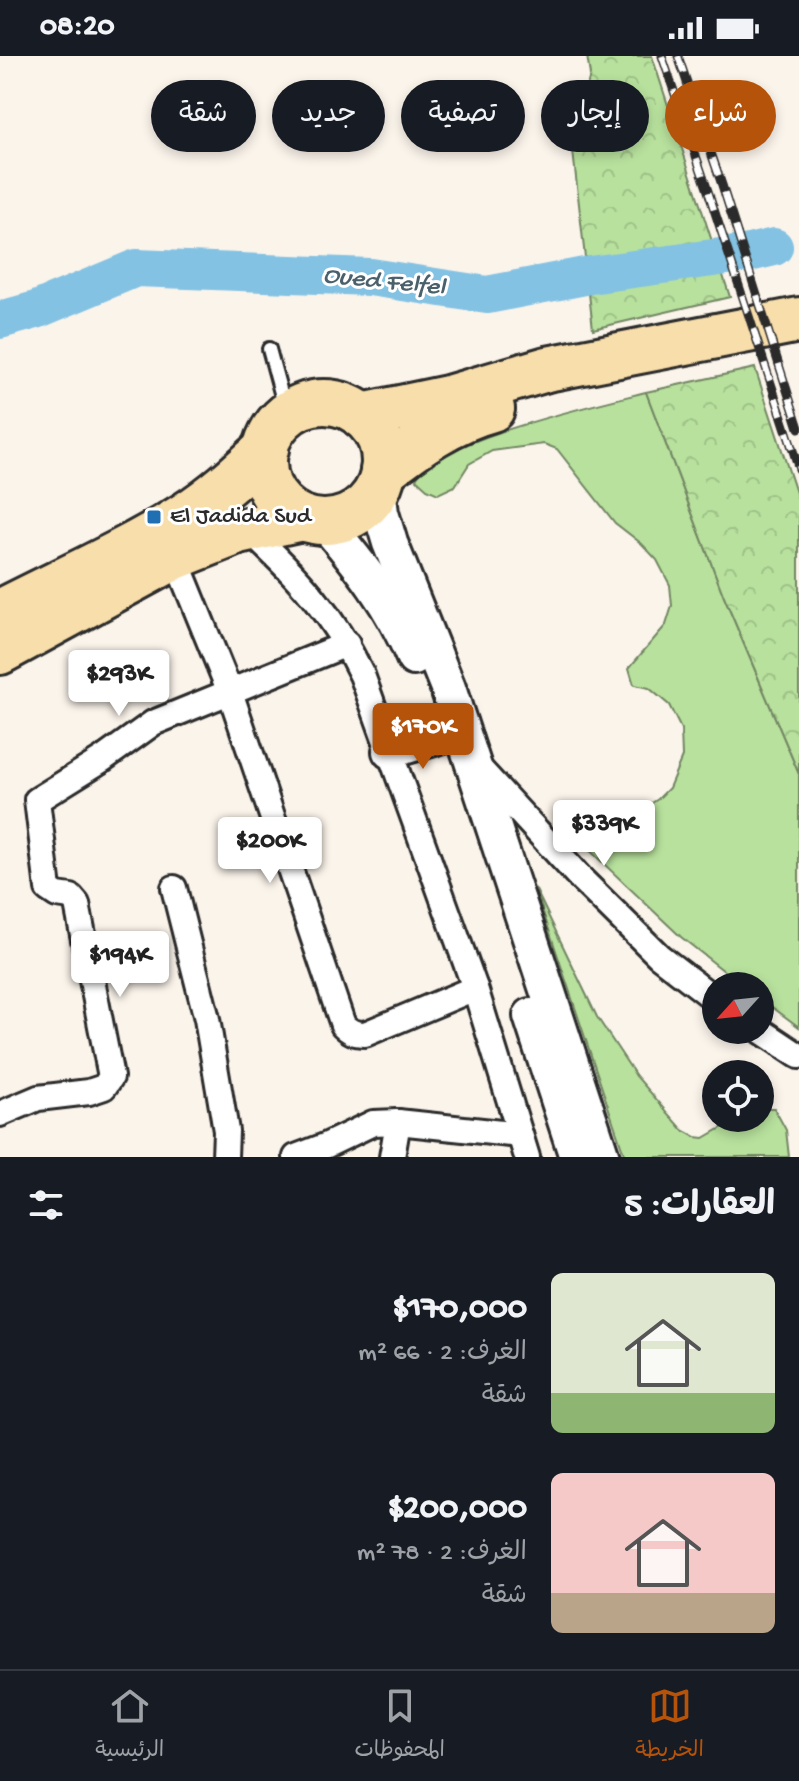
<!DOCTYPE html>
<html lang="ar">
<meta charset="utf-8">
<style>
body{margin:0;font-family:"Gochi Hand","Playpen Sans Arabic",sans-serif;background:#242831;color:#f1f3f6;direction:rtl;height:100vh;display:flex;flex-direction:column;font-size:30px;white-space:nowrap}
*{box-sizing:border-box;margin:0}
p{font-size:26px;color:#9ea1a6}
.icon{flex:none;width:44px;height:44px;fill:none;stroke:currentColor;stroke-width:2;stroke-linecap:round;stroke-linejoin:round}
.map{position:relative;height:1101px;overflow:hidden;direction:ltr}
.panel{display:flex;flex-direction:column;background:#171b24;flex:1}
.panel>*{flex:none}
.banner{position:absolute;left:24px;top:24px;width:752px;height:72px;direction:rtl;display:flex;gap:16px}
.needle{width:52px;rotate:243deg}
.fabs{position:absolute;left:702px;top:916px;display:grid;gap:16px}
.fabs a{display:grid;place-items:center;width:72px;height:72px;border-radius:50%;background:#171b24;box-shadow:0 4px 12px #0003;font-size:40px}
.price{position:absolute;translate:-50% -68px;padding:0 18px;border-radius:8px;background:#fff;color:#222;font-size:26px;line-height:52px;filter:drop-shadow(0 2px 4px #0008)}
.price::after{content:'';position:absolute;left:50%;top:48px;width:24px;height:18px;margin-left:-12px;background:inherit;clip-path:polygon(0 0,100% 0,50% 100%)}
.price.selected{background:#b45309;color:#fff}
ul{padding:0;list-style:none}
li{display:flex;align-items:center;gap:24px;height:200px;padding:0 24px}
li span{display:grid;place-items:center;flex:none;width:224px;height:160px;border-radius:12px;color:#555}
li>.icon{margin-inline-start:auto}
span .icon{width:96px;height:96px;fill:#fffc;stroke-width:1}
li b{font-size:34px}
h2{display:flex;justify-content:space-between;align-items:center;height:96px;padding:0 24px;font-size:34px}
.chip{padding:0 28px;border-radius:36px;background:#171b24;box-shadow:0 4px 12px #0003;font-size:28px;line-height:72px}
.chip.selected{background:#b45309;color:#fff}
.status{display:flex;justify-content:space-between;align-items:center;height:56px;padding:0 40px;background:#171b24;direction:ltr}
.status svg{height:22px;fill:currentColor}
.dock{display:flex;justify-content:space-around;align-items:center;height:112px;border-top:2px solid #363941;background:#171b24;font-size:22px;color:#9ea1a6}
.dock a{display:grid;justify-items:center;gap:4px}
.dock .selected{color:#b45309}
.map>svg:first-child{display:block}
.grass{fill:#b8e19d;stroke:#728664;stroke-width:2}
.forest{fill:url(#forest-crowns);stroke:#728664;stroke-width:2}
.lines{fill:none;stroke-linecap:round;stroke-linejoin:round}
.river{stroke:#83c2e3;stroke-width:38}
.lane-casing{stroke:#2b2b2b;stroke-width:18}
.street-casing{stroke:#2b2b2b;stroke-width:30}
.secondary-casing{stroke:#2b2b2b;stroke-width:40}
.highway-casing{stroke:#2b2b2b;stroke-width:50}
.lane{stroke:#fff;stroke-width:12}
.street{stroke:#fff;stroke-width:24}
.secondary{stroke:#fff;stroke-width:34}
.highway{stroke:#f8deab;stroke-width:44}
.rail-casing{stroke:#2b2b2b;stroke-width:9}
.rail{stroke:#fff;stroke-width:6;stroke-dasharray:18;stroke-linecap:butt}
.poi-dot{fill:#1f6fb2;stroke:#fff;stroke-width:3}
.labels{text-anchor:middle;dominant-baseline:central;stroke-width:6;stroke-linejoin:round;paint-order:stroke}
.poi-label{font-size:24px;fill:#2b2b2b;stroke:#fff;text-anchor:start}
.water-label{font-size:26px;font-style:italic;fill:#4a606b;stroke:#fff}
</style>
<div class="status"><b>08:20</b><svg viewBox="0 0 49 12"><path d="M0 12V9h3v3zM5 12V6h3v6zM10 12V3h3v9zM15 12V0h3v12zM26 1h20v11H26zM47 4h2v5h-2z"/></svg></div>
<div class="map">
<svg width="799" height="1101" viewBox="0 0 799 1101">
<defs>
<pattern id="forest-crowns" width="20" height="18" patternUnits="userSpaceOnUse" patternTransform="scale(2)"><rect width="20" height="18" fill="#b8e19d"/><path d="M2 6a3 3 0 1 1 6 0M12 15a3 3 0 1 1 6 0" fill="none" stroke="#9ec187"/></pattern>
</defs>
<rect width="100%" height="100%" fill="#fbf4eb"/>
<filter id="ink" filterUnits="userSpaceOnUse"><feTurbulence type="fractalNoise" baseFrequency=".0125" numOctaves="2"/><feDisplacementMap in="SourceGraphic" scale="16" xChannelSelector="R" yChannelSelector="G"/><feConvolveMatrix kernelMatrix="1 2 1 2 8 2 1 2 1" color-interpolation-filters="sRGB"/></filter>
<g filter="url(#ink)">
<g class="grass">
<path d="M646 336 724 541 799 718V971L760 942V930H743L681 881 585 790 658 743 669 732 682 701 681 673 669 649 649 632 634 629 629 612 666 569 672 550 670 529 657 504 642 488 615 467 557 393 544 388 492 395 469 408 455 430 438 438 427 433 416 423C433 385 602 347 646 336Z"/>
<path d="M535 832 597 961 636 1020 683 1074 696 1081 704 1082 739 1062H760V1052H774L786 1074 789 1101H625Z"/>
</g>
<g class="forest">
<path d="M587 0H652L730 241 593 273 572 86 590 19Z"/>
<path d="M755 312 799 446V718L724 541 646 336Z"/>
</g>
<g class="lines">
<path class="river" d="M0 264 36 254 136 212 370 221 487 239 590 219 749 197 774 191"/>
<defs>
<path id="lane" d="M269 293 287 359"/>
<g id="street">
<path d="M248 474C297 519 333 558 362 619L475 932 527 1101"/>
<path d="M175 501 230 636 343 969C350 976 355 978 365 978L475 932"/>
<path d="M478 711 583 825 659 900 716 944"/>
<path d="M174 832 207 963 226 1075 225 1101"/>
<path d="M760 974 799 1000"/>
<path d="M0 1058 38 1042 89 1036 104 1031 111 1021 77 848 71 841 57 839 48 833 37 744 103 703 153 667 347 588"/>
<path d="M296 1101 325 1090 373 1067 398 1066 520 1079"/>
<path d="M392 1101 398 1066"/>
</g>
<g id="secondary">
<path d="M378 433 381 457 390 487 448 632 602 1101"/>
<path d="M324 466C360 508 393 550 414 602"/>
<path d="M390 695 440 680"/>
<path d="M531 960 577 1101"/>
</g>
<g id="highway">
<circle cx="324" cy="406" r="60"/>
<path d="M362 360 448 342 547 313 799 264"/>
<path d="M383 415C416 389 451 364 492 353"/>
<path d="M0 556C62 524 127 496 185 459 215 440 241 416 266 393"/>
<path d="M0 596 175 501 238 476 302 462"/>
</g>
</defs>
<use href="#lane" class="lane-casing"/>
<use href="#street" class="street-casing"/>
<use href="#secondary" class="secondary-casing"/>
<use href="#highway" class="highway-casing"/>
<use href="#lane" class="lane"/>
<use href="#street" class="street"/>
<use href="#secondary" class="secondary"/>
<use href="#highway" class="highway"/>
<defs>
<g id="rail">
<path d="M662 0 708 135 799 413"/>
<path d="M678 0 722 129 799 372"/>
</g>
</defs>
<use href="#rail" class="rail-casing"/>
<use href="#rail" class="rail"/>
</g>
</g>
<rect class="poi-dot" x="146" y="453" width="16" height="16" rx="4"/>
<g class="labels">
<g class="poi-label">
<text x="170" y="461">El Jadida Sud</text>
</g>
<g class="water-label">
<text transform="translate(384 227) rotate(6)">Oued Felfel</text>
</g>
</g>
</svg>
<div class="fabs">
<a><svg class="needle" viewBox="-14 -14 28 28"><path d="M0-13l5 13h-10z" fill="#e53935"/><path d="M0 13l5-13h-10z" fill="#9ea1a6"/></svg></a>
<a><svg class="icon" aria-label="locate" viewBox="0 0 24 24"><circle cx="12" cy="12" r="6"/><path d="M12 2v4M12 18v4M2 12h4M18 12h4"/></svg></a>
</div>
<b class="price" style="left:119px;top:662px">$293K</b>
<b class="price selected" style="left:423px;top:715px">$170K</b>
<b class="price" style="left:604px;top:812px">$339K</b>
<b class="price" style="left:270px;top:829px">$200K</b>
<b class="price" style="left:120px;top:943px">$194K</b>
<div class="banner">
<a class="chip selected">شراء</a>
<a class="chip">إيجار</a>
<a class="chip">تصفية</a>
<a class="chip">جديد</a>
<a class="chip">شقة</a>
</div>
</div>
<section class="panel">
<h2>العقارات: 5<svg class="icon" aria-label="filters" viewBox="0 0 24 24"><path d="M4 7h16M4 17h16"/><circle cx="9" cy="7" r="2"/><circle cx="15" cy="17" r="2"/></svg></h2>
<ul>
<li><span style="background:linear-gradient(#dfe7d0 75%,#8fb573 0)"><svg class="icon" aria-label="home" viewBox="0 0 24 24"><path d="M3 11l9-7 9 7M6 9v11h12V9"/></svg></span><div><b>$170,000</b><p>الغرف: 2 · 66 m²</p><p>شقة</p></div></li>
<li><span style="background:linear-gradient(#f6c9c9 75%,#b9a48a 0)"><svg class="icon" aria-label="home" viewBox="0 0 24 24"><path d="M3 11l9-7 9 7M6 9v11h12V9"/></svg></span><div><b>$200,000</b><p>الغرف: 2 · 78 m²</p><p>شقة</p></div></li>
</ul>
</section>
<nav class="dock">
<a class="selected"><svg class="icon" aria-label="map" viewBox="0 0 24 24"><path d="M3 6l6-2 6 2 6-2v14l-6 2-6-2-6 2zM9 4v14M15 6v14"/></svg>الخريطة</a>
<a><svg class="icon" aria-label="saved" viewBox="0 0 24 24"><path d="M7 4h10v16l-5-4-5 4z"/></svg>المحفوظات</a>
<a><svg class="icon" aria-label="home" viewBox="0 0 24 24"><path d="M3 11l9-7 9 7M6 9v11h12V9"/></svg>الرئيسية</a>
</nav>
